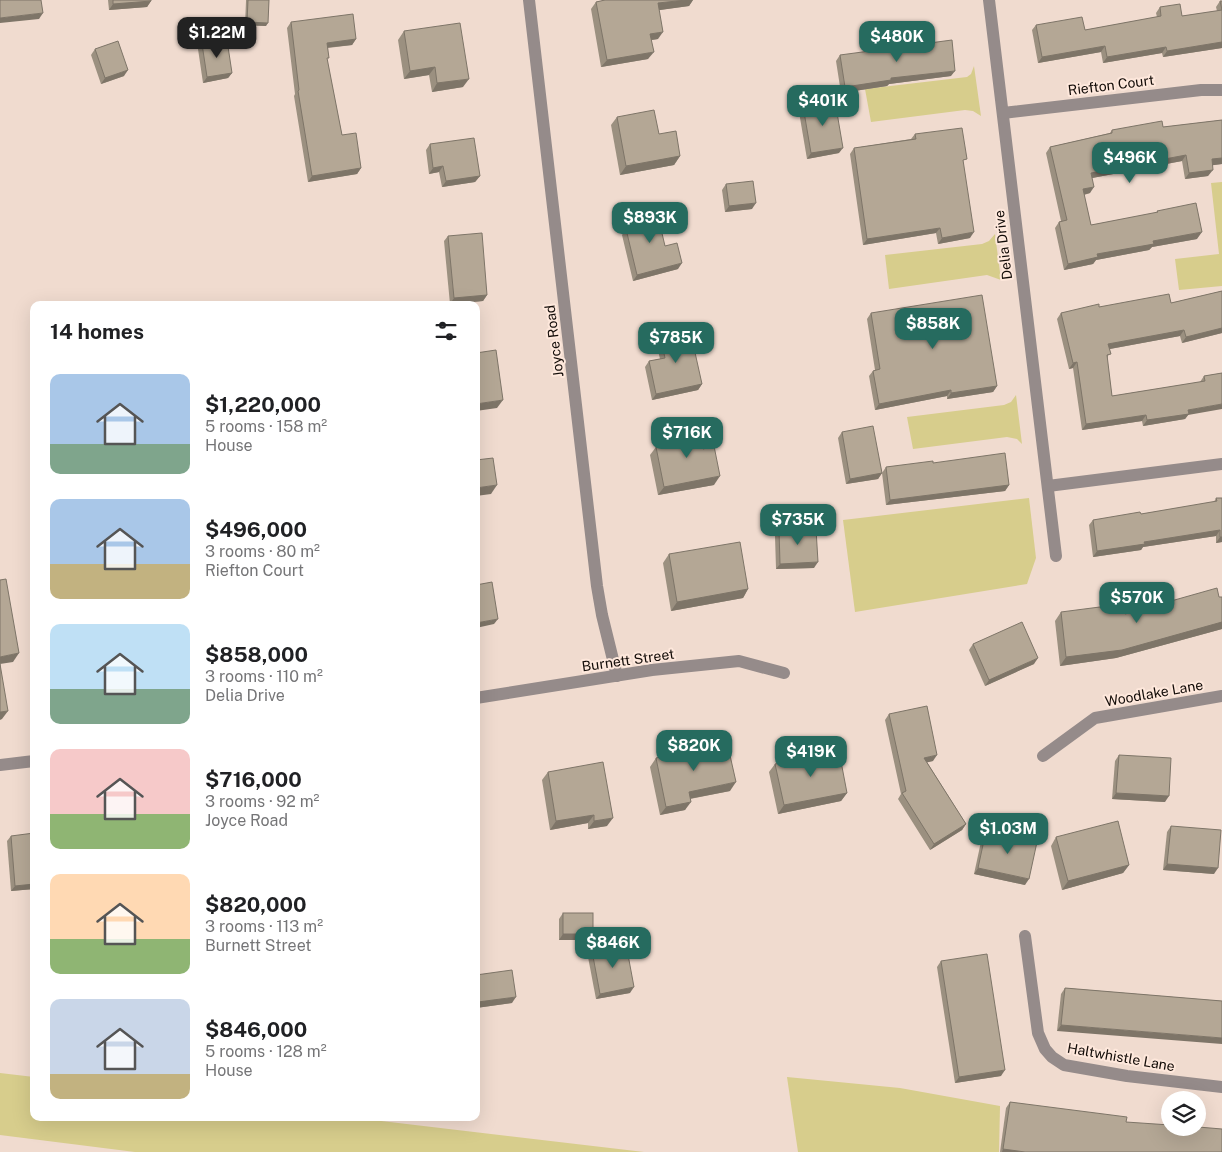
<!DOCTYPE html>
<meta charset="utf-8">
<style>
body{margin:0;font-family:"Public Sans",sans-serif;background:#f2f2f2;color:#202124;height:100vh;display:flex;flex-direction:column;font-size:19px;white-space:nowrap}
*{box-sizing:border-box;margin:0}
p{font-size:16px;color:#757577}
.icon{flex:none;width:28px;height:28px;fill:none;stroke:currentColor;stroke-width:2;stroke-linecap:round;stroke-linejoin:round}
.map{position:relative;flex:1;overflow:hidden}
.side{position:absolute;left:30px;top:301px;width:450px;height:820px;display:flex;flex-direction:column;background:#fff;border-radius:10px;box-shadow:0 5px 20px #0002}
.side>*{flex:none}
.tools{position:absolute;left:1161px;top:1091px;display:grid;gap:10px}
.tools a{display:grid;place-items:center;width:45px;height:45px;border-radius:50%;background:#fff;box-shadow:0 5px 20px #0002;font-size:25px}
.price{position:absolute;translate:-50% -42px;padding:0 11px;border-radius:10px;background:#266b5f;color:#fff;font-size:16px;line-height:32px;filter:drop-shadow(0 1px 2px #0008)}
.price::after{content:'';position:absolute;left:50%;top:30px;width:15px;height:11px;margin-left:-8px;background:inherit;clip-path:polygon(0 0,100% 0,50% 100%)}
.price.active{background:#222;color:#fff}
ul{padding:0;list-style:none}
li{display:flex;align-items:center;gap:15px;height:125px;padding:0 20px}
li span{display:grid;place-items:center;flex:none;width:140px;height:100px;border-radius:10px;color:#555}
li>.icon{margin-inline-start:auto}
span .icon{width:60px;height:60px;fill:#fffc;stroke-width:1}
li b{font-size:21px}
h2{display:flex;justify-content:space-between;align-items:center;height:60px;padding:0 20px;font-size:21px}
.map>svg:first-child{display:block}
.green{fill:#d7cd8c}
.lines{fill:none;stroke-linecap:round;stroke-linejoin:round}
.minor{stroke:#958b8a;stroke-width:12}
.wall{fill:#9b9080}
.shaded-wall{fill:#7e7568}
.building{fill:#b4a795;stroke:#7e7568}
.labels{text-anchor:middle;dominant-baseline:central;stroke-width:4;stroke-linejoin:round;paint-order:stroke}
.street-label{font-size:14px;fill:#120b07;stroke:#fee8dc}
</style>
<div class="map">
<svg width="1222" height="1152" viewBox="0 0 1222 1152">
<rect width="100%" height="100%" fill="#f0dbcf"/>
<g class="green">
<path d="M974 66 981 116 973 111 965 110 871 122 865 89 967 77 971 74Z"/>
<path d="M1222 182V286L1179 290 1175 259 1219 254 1211 183Z"/>
<path d="M995 234 1001 280 987 275 889 289 885 255 982 244 989 241Z"/>
<path d="M1016 395 1022 444 1017 439 1007 437 913 449 907 417 1004 405 1011 402Z"/>
<path d="M1029 498 1036 558 1027 584 855 612 843 520Z"/>
<path d="M0 1073 34 1077V1118H356L644 1152H135L0 1135Z"/>
<path d="M787 1077 900 1088 1000 1106 999 1152H798Z"/>
</g>
<g class="lines">
<g class="minor">
<path d="M529 0 597 586 602 615 617 676"/>
<path d="M989 0 1056 556"/>
<path d="M1003 113 1201 90H1222"/>
<path d="M1048 486 1222 464"/>
<path d="M476 698 652 670 739 661 784 673"/>
<path d="M1043 756 1095 718 1222 696"/>
<path d="M0 765 34 761"/>
<path d="M1025 936 1038 1033 1045 1049 1052 1057 1064 1065 1127 1076 1222 1087"/>
</g>
</g>
<g class="wall">
<path d="M108 0H151V1L147 7 109 10Z"/>
<path d="M246 0H269L266 26 245 25 246 1Z"/>
<path d="M605 0H693L689 6 659 10 658 39 651 40 648 59 601 67 591 9 596 2Z"/>
<path d="M1220 1H1222V48L1163 57 1162 53 1103 63 1101 52 1038 63 1032 30 1036 25 1085 30 1157 17 1156 13 1160 7 1182 16 1217 11 1216 7Z"/>
<path d="M291 22 356 39 352 45 328 48 327 60 342 135 361 168 357 174 308 182 294 96 295 94 287 28Z"/>
<path d="M404 31 463 87 432 92 429 75 404 79 398 40Z"/>
<path d="M202 44 232 73 228 78 203 83 198 49Z"/>
<path d="M95 49 124 76 101 84 91 55Z"/>
<path d="M840 55 951 76 889 84 887 86 841 93 836 61Z"/>
<path d="M803 106 839 153 807 159 799 112Z"/>
<path d="M617 117 659 134 680 156 674 165 620 175 611 125Z"/>
<path d="M1222 120V164L1212 165 1208 176 1185 179 1182 161 1092 178 1090 193 1084 195 1091 225 1156 213 1157 211 1197 239 1152 247 1149 250 1096 260 1093 264 1064 270 1055 228 1059 222 1061 221 1046 153 1050 147 1110 133 1112 130 1163 127Z"/>
<path d="M915 134 963 164 970 238 938 244 936 233 863 245 850 154 854 148 911 139Z"/>
<path d="M430 144 480 176 475 182 442 187 439 172 429 174 426 150Z"/>
<path d="M726 184 752 209 725 212 722 190Z"/>
<path d="M631 214 665 246 678 269 633 281 622 235 626 229H629L627 220Z"/>
<path d="M448 236 487 295 483 301 450 304 444 241Z"/>
<path d="M1222 291V333L1182 343 1180 336 1110 349 1107 360 1112 396 1200 382 1204 376 1222 373 1185 419 1143 426 1142 421 1082 430 1073 368 1069 369 1057 319 1061 313 1099 307 1171 303Z"/>
<path d="M871 313 997 386 993 392 947 399V396L875 410 869 376 873 371 875 370 867 319Z"/>
<path d="M660 336 702 384 698 390 652 400 645 367 649 361 660 359 656 342Z"/>
<path d="M842 432 882 473 886 467 933 463 1009 485 1005 491 886 505 882 473 878 479 846 484 838 438Z"/>
<path d="M668 435 703 449 714 485 658 495 650 455 656 447 662 445V443Z"/>
<path d="M1216 498H1222V542L1216 543V536L1143 547 1141 550 1093 557 1089 525 1093 520 1141 514 1214 502Z"/>
<path d="M779 530 814 568 776 569 775 536Z"/>
<path d="M669 554 748 589 743 598 671 611 663 563Z"/>
<path d="M1222 597V629L1116 658 1060 666 1055 621 1061 612 1125 614Z"/>
<path d="M973 644 1034 664 985 686 969 650Z"/>
<path d="M889 714 933 761 927 762 966 824 962 830 930 850 898 799 901 794 885 720Z"/>
<path d="M1119 755 1165 802 1112 799 1115 761Z"/>
<path d="M656 758 730 791 690 799 685 810 660 815 650 767Z"/>
<path d="M775 764 847 793 841 801 778 814 769 772Z"/>
<path d="M548 772 607 826 588 829V823L550 830 542 780Z"/>
<path d="M1171 826 1214 874 1163 870 1167 832Z"/>
<path d="M986 831 1025 885 974 874 982 837Z"/>
<path d="M11 836 34 889 11 891 7 841Z"/>
<path d="M1056 837 1129 865 1123 873 1062 890 1051 846Z"/>
<path d="M563 913 589 940H559V919Z"/>
<path d="M592 951 630 993 596 999 588 957Z"/>
<path d="M941 961 1001 1076 955 1083 937 967Z"/>
<path d="M476 975 512 1003 476 1008Z"/>
<path d="M1065 988 1222 1001 1057 1031 1061 994Z"/>
<path d="M1010 1102 1126 1122 1222 1152H1000L1006 1108Z"/>
</g>
<g class="shaded-wall">
<path d="M686 0H693L689 6 653 11 658 3Z"/>
<path d="M151 1 147 7 109 10 113 4Z"/>
<path d="M43 13 39 19 0 23V18Z"/>
<path d="M247 22 268 23 266 26 245 25Z"/>
<path d="M663 32 658 39 645 41 650 34Z"/>
<path d="M356 39 352 45 323 48 327 43Z"/>
<path d="M1222 42V48L1163 57 1167 51Z"/>
<path d="M1105 46 1101 52 1038 63 1042 57Z"/>
<path d="M1166 47 1162 53 1103 63 1107 57Z"/>
<path d="M654 52 648 59 601 67 607 60Z"/>
<path d="M435 67 429 75 404 79 410 71Z"/>
<path d="M128 70 124 76 101 84 105 78Z"/>
<path d="M955 71 951 76 889 84 887 86 841 93 845 87 891 78Z"/>
<path d="M232 73 228 78 203 83 207 77Z"/>
<path d="M469 79 463 87 432 92 437 83Z"/>
<path d="M843 148 839 153 807 159 811 153Z"/>
<path d="M1186 155 1182 161 1087 179 1091 173Z"/>
<path d="M680 156 674 165 620 175 626 166Z"/>
<path d="M1222 158V164L1207 166 1212 159Z"/>
<path d="M443 166 439 172 429 174 433 168Z"/>
<path d="M361 168 357 174 308 182 312 176Z"/>
<path d="M1213 170 1208 176 1185 179 1189 173Z"/>
<path d="M480 176 475 182 442 187 446 181Z"/>
<path d="M1094 187 1090 193 1078 196 1083 189Z"/>
<path d="M756 203 752 209 725 212 729 206Z"/>
<path d="M940 228 936 233 863 245 867 239Z"/>
<path d="M974 232 970 238 938 244 942 238Z"/>
<path d="M1202 232 1197 239 1152 247 1149 250 1096 260 1093 264 1064 270 1068 264 1097 254 1153 241Z"/>
<path d="M682 263 678 269 633 281 637 275Z"/>
<path d="M487 295 483 301 450 304 454 298Z"/>
<path d="M1222 328V333L1182 343 1186 337Z"/>
<path d="M1184 330 1180 336 1104 350 1108 344Z"/>
<path d="M1077 362 1073 368 1069 369 1073 363Z"/>
<path d="M702 384 698 390 652 400 656 394Z"/>
<path d="M997 386 993 392 947 399 951 393Z"/>
<path d="M951 390 947 396 875 410 879 404Z"/>
<path d="M503 400 497 408 476 411V404Z"/>
<path d="M1222 404V409L1188 415 1185 419 1143 426 1147 420 1188 410Z"/>
<path d="M1146 415 1142 421 1082 430 1086 424Z"/>
<path d="M882 473 878 479 846 484 850 479Z"/>
<path d="M720 476 714 485 658 495 664 487Z"/>
<path d="M497 485 491 494 476 496V488Z"/>
<path d="M1009 485 1005 491 886 505 890 500Z"/>
<path d="M1220 530 1216 536 1143 547 1141 550 1093 557 1097 551 1144 542Z"/>
<path d="M1220 537H1222V542L1216 543Z"/>
<path d="M818 562 814 568 776 569 780 564Z"/>
<path d="M748 589 743 598 671 611 677 602Z"/>
<path d="M498 619 494 624 476 628V623Z"/>
<path d="M1222 622V629L1116 658 1060 666 1066 657Z"/>
<path d="M19 653 13 662 0 664V657Z"/>
<path d="M1038 658 1034 664 985 686 989 680Z"/>
<path d="M8 711 2 719 0 720V712Z"/>
<path d="M937 755 933 761 920 764 924 758Z"/>
<path d="M736 782 730 791 683 800 689 792Z"/>
<path d="M847 793 841 801 778 814 784 805Z"/>
<path d="M1116 793 1169 796 1165 802 1112 799Z"/>
<path d="M691 802 685 810 660 815 666 807Z"/>
<path d="M594 815 588 823 550 830 556 821Z"/>
<path d="M613 818 607 826 588 829 594 821Z"/>
<path d="M966 824 962 830 930 850 934 844Z"/>
<path d="M1167 864 1218 868 1214 874 1163 870Z"/>
<path d="M1129 865 1123 873 1062 890 1068 881Z"/>
<path d="M978 868 1029 879 1025 885 974 874Z"/>
<path d="M34 884V889L11 891 15 886Z"/>
<path d="M563 934H593L589 940H559Z"/>
<path d="M634 987 630 993 596 999 600 994Z"/>
<path d="M516 997 512 1003 476 1008V1005L478 1002Z"/>
<path d="M1061 1025 1222 1038V1044L1057 1031Z"/>
<path d="M1005 1070 1001 1076 955 1083 959 1077Z"/>
<path d="M1003 1149 1025 1152H1002Z"/>
</g>
<g class="building">
<path d="M0 0H41L43 13 0 18Z"/>
<path d="M113 0H151V1L113 4Z"/>
<path d="M248 0H269L268 23 247 22Z"/>
<path d="M605 0H686L658 3 663 32 650 34 654 52 607 60 596 2Z"/>
<path d="M1220 1H1222V42L1167 51 1166 47 1107 57 1105 46 1042 57 1036 25 1082 17 1085 30 1161 16 1160 7 1180 4 1182 16 1222 10Z"/>
<path d="M353 14 356 39 327 43 329 58H327L342 135 356 133 361 168 312 176 298 91 299 90 291 22Z"/>
<path d="M460 23 469 79 437 83 435 67 410 71 404 31Z"/>
<path d="M227 40 232 73 207 77 202 44Z"/>
<path d="M952 40 955 71 891 78V80L845 87 840 55Z"/>
<path d="M118 41 128 70 105 78 95 49Z"/>
<path d="M835 101 843 148 811 153 803 106Z"/>
<path d="M654 110 659 134 676 131 680 156 626 166 617 117Z"/>
<path d="M1222 120V158L1212 159 1213 170 1189 173 1186 155 1091 173 1094 187 1083 189 1091 225 1158 212 1157 211 1196 203 1202 232 1153 241 1154 244 1097 254 1098 257 1068 264 1059 222 1067 220 1050 147 1112 133V130L1162 121 1163 127Z"/>
<path d="M962 128 967 159 963 160 974 232 942 238 940 228 867 239 854 148 916 139 915 134Z"/>
<path d="M474 138 480 176 446 181 443 166 433 168 430 144Z"/>
<path d="M753 181 756 203 729 206 726 184Z"/>
<path d="M656 208 665 246 677 243 682 263 637 275 626 229 634 227 631 214Z"/>
<path d="M482 233 487 295 454 298 448 236Z"/>
<path d="M1222 291V328L1186 337 1184 330 1108 344 1111 354 1107 355 1112 396 1205 381 1204 376 1222 373V404L1188 410 1189 414 1147 420 1146 415 1086 424 1077 362 1073 363 1061 313 1099 304V307L1169 294 1171 303Z"/>
<path d="M982 295 997 386 951 393V390L879 404 873 371 880 369 871 313Z"/>
<path d="M690 330 702 384 656 394 649 361 665 358 660 336Z"/>
<path d="M496 350 503 400 476 404V353Z"/>
<path d="M873 426 882 473 850 479 842 432Z"/>
<path d="M700 428 703 449 714 446 720 476 664 487 656 447 669 444 668 435Z"/>
<path d="M1005 453 1009 485 890 500 886 467 933 461V463Z"/>
<path d="M493 458 497 485 476 488V460Z"/>
<path d="M1216 498H1222V537H1220V530L1144 542 1145 544 1097 551 1093 520 1140 512 1141 514 1217 501Z"/>
<path d="M476 512 478 526H476Z"/>
<path d="M816 529 818 562 780 564 779 530Z"/>
<path d="M740 542 748 589 677 602 669 554Z"/>
<path d="M6 579 19 653 0 657V580Z"/>
<path d="M492 582 498 619 476 623V585Z"/>
<path d="M1217 588 1219 597H1222V622L1122 650 1066 657 1061 612 1123 604 1125 614Z"/>
<path d="M1022 622 1038 658 989 680 973 644Z"/>
<path d="M0 664 8 711 0 712Z"/>
<path d="M927 706 937 755 924 758 966 824 934 844 902 793 906 791 889 714Z"/>
<path d="M727 742 736 782 689 792 691 802 666 807 656 758Z"/>
<path d="M839 751 847 793 784 805 775 764Z"/>
<path d="M1119 755 1171 758 1169 796 1116 793Z"/>
<path d="M603 762 613 818 594 821V815L556 821 548 772Z"/>
<path d="M1118 821 1129 865 1068 881 1056 837Z"/>
<path d="M1171 826 1221 830 1218 868 1167 864Z"/>
<path d="M986 831 1037 842 1029 879 978 868Z"/>
<path d="M34 833V884L15 886 11 836Z"/>
<rect x="563" y="913" width="30" height="21"/>
<path d="M626 944 634 987 600 994 592 951Z"/>
<path d="M987 954 1005 1070 959 1077 941 961Z"/>
<path d="M512 970 516 997 478 1002 476 987V975Z"/>
<path d="M1065 988 1222 1001V1038L1061 1025Z"/>
<path d="M1010 1102 1127 1117 1126 1122 1170 1125V1128L1198 1127 1222 1129V1152H1025L1003 1149Z"/>
</g>
<g class="labels">
<g class="street-label">
<text transform="translate(1111 85) rotate(-7)">Riefton Court</text>
<text transform="translate(1003 245) rotate(-97)">Delia Drive</text>
<text transform="translate(554 341) rotate(-97)">Joyce Road</text>
<text transform="translate(628 660) rotate(-8)">Burnett Street</text>
<text transform="translate(1154 693) rotate(-10)">Woodlake Lane</text>
<text transform="translate(1121 1057) rotate(10)">Haltwhistle Lane</text>
</g>
</g>
</svg>
<div class="tools">
<a><svg class="icon" aria-label="layers" viewBox="0 0 24 24"><path d="M12 4l9 5-9 5-9-5zM3 14l9 5 9-5"/></svg></a>
</div>
<b class="price active" style="left:217px;top:59px">$1.22M</b>
<b class="price" style="left:897px;top:63px">$480K</b>
<b class="price" style="left:823px;top:127px">$401K</b>
<b class="price" style="left:1130px;top:184px">$496K</b>
<b class="price" style="left:650px;top:244px">$893K</b>
<b class="price" style="left:933px;top:350px">$858K</b>
<b class="price" style="left:676px;top:364px">$785K</b>
<b class="price" style="left:687px;top:459px">$716K</b>
<b class="price" style="left:798px;top:546px">$735K</b>
<b class="price" style="left:1137px;top:624px">$570K</b>
<b class="price" style="left:694px;top:772px">$820K</b>
<b class="price" style="left:811px;top:778px">$419K</b>
<b class="price" style="left:1008px;top:855px">$1.03M</b>
<b class="price" style="left:613px;top:969px">$846K</b>
<section class="side">
<h2>14 homes<svg class="icon" aria-label="filters" viewBox="0 0 24 24"><path d="M4 7h16M4 17h16"/><circle cx="9" cy="7" r="2"/><circle cx="15" cy="17" r="2"/></svg></h2>
<ul>
<li><span style="background:linear-gradient(#a9c7e8 70%,#7fa58c 0)"><svg class="icon" aria-label="home" viewBox="0 0 24 24"><path d="M3 11l9-7 9 7M6 9v11h12V9"/></svg></span><div><b>$1,220,000</b><p>5 rooms · 158 m²</p><p>House</p></div></li>
<li><span style="background:linear-gradient(#a9c7e8 65%,#c2b280 0)"><svg class="icon" aria-label="home" viewBox="0 0 24 24"><path d="M3 11l9-7 9 7M6 9v11h12V9"/></svg></span><div><b>$496,000</b><p>3 rooms · 80 m²</p><p>Riefton Court</p></div></li>
<li><span style="background:linear-gradient(#bfe0f5 65%,#7fa58c 0)"><svg class="icon" aria-label="home" viewBox="0 0 24 24"><path d="M3 11l9-7 9 7M6 9v11h12V9"/></svg></span><div><b>$858,000</b><p>3 rooms · 110 m²</p><p>Delia Drive</p></div></li>
<li><span style="background:linear-gradient(#f6c9c9 65%,#8fb573 0)"><svg class="icon" aria-label="home" viewBox="0 0 24 24"><path d="M3 11l9-7 9 7M6 9v11h12V9"/></svg></span><div><b>$716,000</b><p>3 rooms · 92 m²</p><p>Joyce Road</p></div></li>
<li><span style="background:linear-gradient(#ffd9b3 65%,#8fb573 0)"><svg class="icon" aria-label="home" viewBox="0 0 24 24"><path d="M3 11l9-7 9 7M6 9v11h12V9"/></svg></span><div><b>$820,000</b><p>3 rooms · 113 m²</p><p>Burnett Street</p></div></li>
<li><span style="background:linear-gradient(#c9d6e8 75%,#c2b280 0)"><svg class="icon" aria-label="home" viewBox="0 0 24 24"><path d="M3 11l9-7 9 7M6 9v11h12V9"/></svg></span><div><b>$846,000</b><p>5 rooms · 128 m²</p><p>House</p></div></li>
</ul>
</section>
</div>
